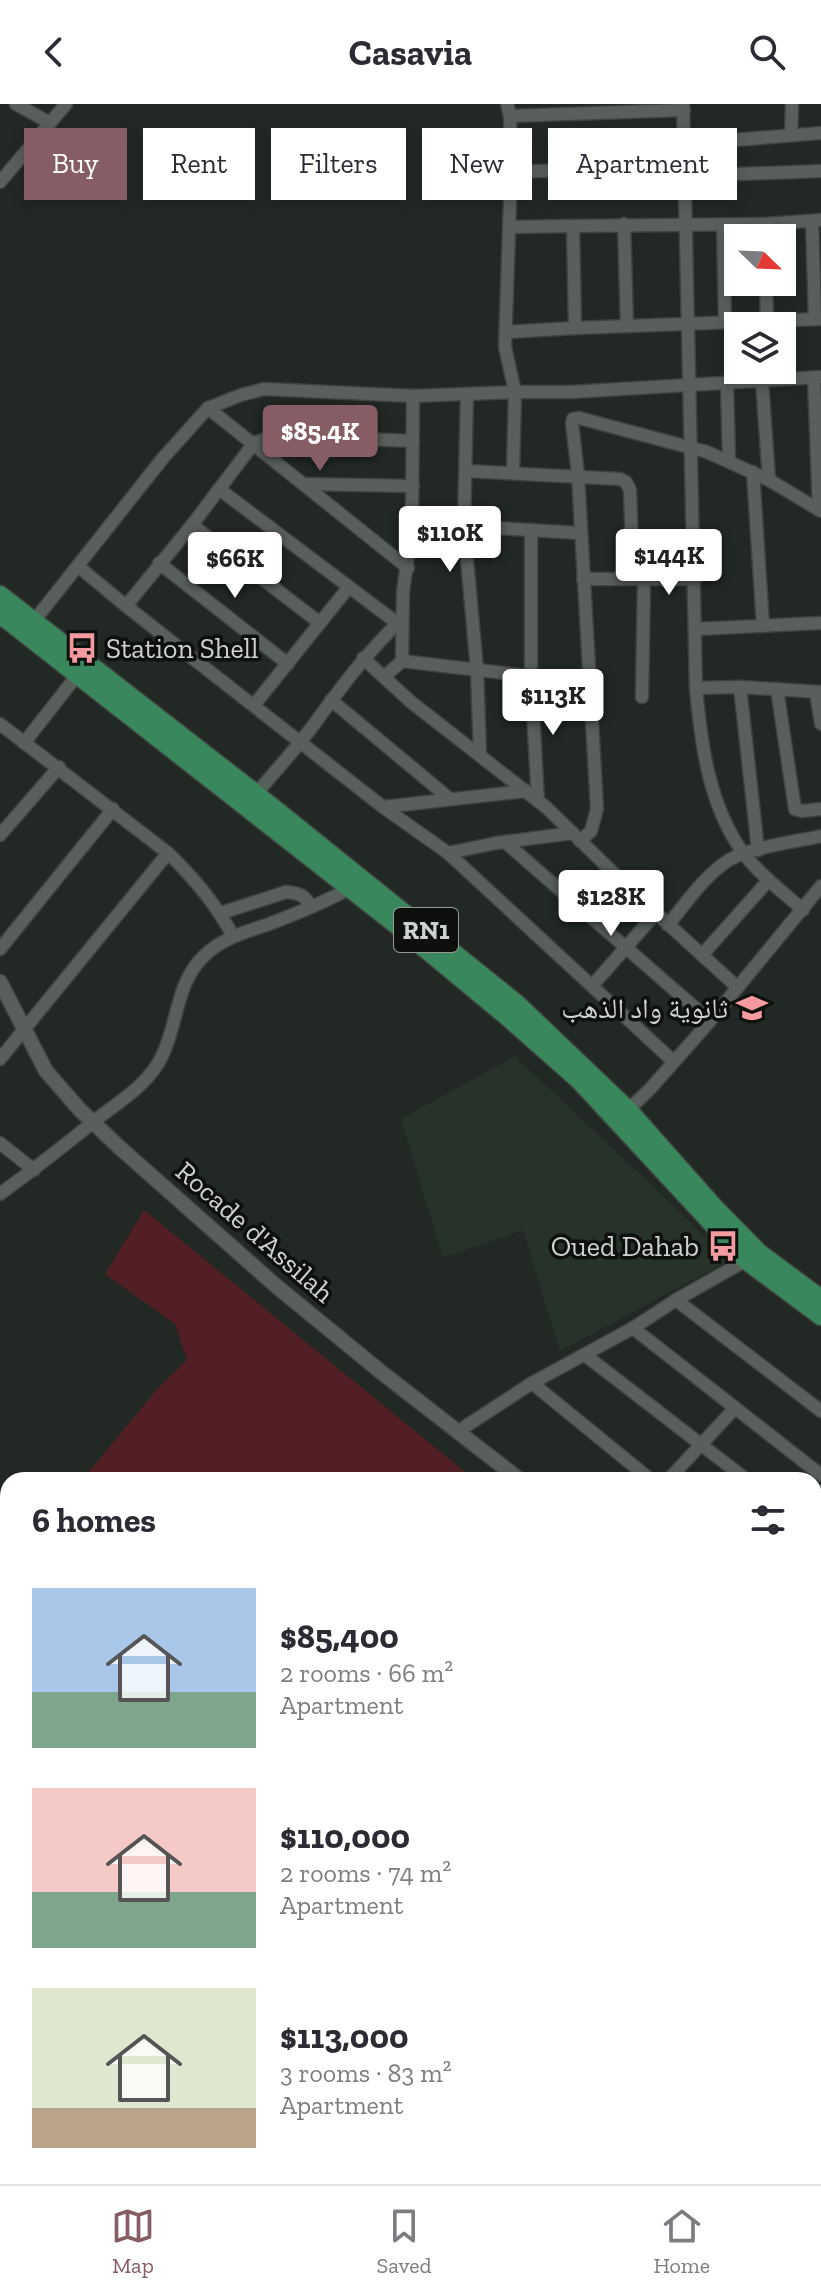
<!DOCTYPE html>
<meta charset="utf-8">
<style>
body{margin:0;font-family:"Zilla Slab","Noto Naskh Arabic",serif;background:#f7f7f7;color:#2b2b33;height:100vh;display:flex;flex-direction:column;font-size:30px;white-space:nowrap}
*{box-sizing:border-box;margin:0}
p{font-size:26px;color:#7c7c81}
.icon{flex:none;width:44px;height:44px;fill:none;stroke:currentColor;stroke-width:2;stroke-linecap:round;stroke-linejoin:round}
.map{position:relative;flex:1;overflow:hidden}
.details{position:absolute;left:0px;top:1368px;width:822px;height:712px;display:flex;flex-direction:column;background:#fff;border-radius:24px 24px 0 0;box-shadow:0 4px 12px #0003}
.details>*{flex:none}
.banner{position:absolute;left:24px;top:24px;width:774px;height:72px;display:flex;gap:16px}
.needle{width:52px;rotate:113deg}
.buttons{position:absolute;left:724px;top:120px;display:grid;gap:16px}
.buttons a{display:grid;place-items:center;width:72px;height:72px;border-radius:0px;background:#fff;box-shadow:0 4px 12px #0003;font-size:40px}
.price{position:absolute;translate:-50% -68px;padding:0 18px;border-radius:8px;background:#fff;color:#222;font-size:26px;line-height:52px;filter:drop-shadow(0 2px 4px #0008)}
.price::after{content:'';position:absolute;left:50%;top:48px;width:24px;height:18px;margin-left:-12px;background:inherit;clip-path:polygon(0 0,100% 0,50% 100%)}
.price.on{background:#865d64;color:#fff}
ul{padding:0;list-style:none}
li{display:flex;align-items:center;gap:24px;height:200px;padding:0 32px}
li span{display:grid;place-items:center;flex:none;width:224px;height:160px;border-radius:0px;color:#555}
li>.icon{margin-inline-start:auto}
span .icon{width:96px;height:96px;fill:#fffc;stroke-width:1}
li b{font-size:34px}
h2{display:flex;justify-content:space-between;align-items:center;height:96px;padding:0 32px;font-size:34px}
.chip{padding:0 28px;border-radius:0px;background:#fff;box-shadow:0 4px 12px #0003;font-size:28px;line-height:72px}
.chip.on{background:#865d64;color:#fff}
header{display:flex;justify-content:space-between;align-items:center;height:104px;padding:0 32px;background:#fff;font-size:36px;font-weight:700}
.tab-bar{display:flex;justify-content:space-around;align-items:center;height:112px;border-top:2px solid #e1e1e2;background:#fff;font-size:22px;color:#7c7c81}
.tab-bar a{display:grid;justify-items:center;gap:4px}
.tab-bar .on{color:#865d64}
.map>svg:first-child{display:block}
.built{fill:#27322a}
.green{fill:#511f24}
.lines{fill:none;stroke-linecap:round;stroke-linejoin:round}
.minor-casing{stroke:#3f4340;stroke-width:15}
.tertiary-casing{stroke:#3f4340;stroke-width:17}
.primary-casing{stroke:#3f4340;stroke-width:21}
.minor{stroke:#595f5a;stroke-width:12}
.tertiary{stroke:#595f5a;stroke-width:14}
.primary{stroke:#39875d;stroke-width:18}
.labels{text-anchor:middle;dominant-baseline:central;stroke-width:7;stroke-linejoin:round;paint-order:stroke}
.shield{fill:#0e100e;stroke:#959896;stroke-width:2}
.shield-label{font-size:26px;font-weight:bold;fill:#cfd3d0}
.poi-label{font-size:28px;fill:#cfd3d0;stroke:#0e100e;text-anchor:end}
.street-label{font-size:28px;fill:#cfd3d0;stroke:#0e100e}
</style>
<header><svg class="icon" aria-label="back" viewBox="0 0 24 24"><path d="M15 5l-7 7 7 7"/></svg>Casavia<svg class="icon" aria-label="search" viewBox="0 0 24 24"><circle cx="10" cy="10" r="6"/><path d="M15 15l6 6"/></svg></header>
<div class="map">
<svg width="821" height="2080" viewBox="0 0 821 2080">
<rect width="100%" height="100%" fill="#222824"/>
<path class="built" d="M515 952 730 1156 560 1247 523 1126 443 1154 401 1015Z"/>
<path class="green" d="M144 1106 475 1376H82L158 1284 187 1256 175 1220 105 1170Z"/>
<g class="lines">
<defs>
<g id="minor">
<path d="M16 0 50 19"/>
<path d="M507 0 510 12 511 68 505 243 515 288 513 369"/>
<path d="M683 0 696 584C701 640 709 703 744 750 760 771 783 788 803 806"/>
<path d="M510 12 684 6"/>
<path d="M791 31 792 0"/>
<path d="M686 40 821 29"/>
<path d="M511 68 686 62"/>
<path d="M686 72 821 67"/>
<path d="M0 78 66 0"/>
<path d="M821 116 766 120 573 122 575 224 821 215"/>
<path d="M812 117 815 215"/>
<path d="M624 120 627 222"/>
<path d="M723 121 725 218"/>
<path d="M510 123 573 122"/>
<path d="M766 178 767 217"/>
<path d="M506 228 575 224"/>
<path d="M814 274 819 406"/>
<path d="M762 277 769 376"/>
<path d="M727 280 729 357"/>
<path d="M467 290 464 422 477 566 480 650"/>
<path d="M208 304 408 464"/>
<path d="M466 367 620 375 626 378 630 386 633 474"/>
<path d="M753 368 763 522"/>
<path d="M305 380 413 382"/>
<path d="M219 385 397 519"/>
<path d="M192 421 320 519"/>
<path d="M412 422H464L579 429"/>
<path d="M531 426V572L538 697"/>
<path d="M159 459 288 560"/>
<path d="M79 463 126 502 383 703 448 749 673 957"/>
<path d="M583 475H644L642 593"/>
<path d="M644 475H695"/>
<path d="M126 502 192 421 254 339 271 333 293 332 413 337"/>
<path d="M34 517 163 354 208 304 241 291 264 285 413 292 515 288H571L821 273"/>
<path d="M696 525 821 519"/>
<path d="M363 554 411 598 547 704 633 788 737 883"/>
<path d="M402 557 403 488 412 422 413 292"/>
<path d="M384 573 402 557 589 579"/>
<path d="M740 583 758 746"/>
<path d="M696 584 740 583 821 588"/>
<path d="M777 585 795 705 802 707 821 705"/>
<path d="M816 588 821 620"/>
<path d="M331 596 450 695"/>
<path d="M254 601 348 484"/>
<path d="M0 620 168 749 0 955"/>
<path d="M24 639 78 570"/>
<path d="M256 690C275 667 297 644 315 619 342 582 368 547 402 515"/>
<path d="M383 703 526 687"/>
<path d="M0 731 59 663"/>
<path d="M580 737 591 727 597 705 578 371 572 319 573 315 579 314 707 348 769 376 821 407"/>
<path d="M505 738 710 917"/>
<path d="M168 749C194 774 216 800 233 832"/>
<path d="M448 749 496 739 573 729"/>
<path d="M221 809 286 788C299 789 305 791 311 803"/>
<path d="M668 821C686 799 705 771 729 756 751 743 795 738 821 732"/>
<path d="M0 845 113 705"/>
<path d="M702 851 769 776"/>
<path d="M592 882 656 809"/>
<path d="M625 1009 650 985 710 917 821 782"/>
<path d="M0 1039 34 1066"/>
<path d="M0 1090C33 1066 65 1041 97 1015 120 997 149 980 162 952 178 920 176 878 204 852 222 834 246 828 269 820 298 809 326 798 352 783"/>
<path d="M676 1196 821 1307"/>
<path d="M633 1224 821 1371"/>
<path d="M585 1251 747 1376"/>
<path d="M532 1279 651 1376"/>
<path d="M457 1328 532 1279 633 1224 676 1196 750 1154"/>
<path d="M668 1376 735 1304"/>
<path d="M814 1404 821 1387"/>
<path d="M814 1504 821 1510"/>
</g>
<g id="tertiary">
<path d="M0 878 46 967 80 1006 119 1043 275 1181 381 1268 520 1376"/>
<path d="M814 1600 821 1605"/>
</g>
<g id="primary">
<path d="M0 491 256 690 517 900 628 1006 713 1102 759 1149 821 1195"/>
<path d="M0 510 398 822 509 914 579 976 747 1157 821 1212"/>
</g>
</defs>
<use href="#minor" class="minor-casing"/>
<use href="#tertiary" class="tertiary-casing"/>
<use href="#primary" class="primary-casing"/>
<use href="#minor" class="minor"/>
<use href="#tertiary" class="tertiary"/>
<use href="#primary" class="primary"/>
</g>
<defs>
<symbol id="bus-bare" viewBox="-9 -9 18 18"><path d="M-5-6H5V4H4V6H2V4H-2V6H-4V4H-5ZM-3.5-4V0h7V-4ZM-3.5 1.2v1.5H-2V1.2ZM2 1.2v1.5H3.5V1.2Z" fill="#f59b9f" stroke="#0e100e" stroke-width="2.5" paint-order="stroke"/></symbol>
<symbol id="school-bare" viewBox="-9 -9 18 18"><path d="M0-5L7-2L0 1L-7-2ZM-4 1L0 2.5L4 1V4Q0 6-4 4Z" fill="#f59b9f" stroke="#0e100e" stroke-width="2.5" paint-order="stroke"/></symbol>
</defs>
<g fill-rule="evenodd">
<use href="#bus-bare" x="60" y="522" width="44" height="44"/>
<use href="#school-bare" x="730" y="882" width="44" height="44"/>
<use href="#bus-bare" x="701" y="1120" width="44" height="44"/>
</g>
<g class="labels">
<rect class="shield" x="394" y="804" width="64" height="44" rx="6"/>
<g class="shield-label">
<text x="426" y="826">RN1</text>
</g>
<g class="poi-label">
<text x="106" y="544" text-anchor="start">Station Shell</text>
<text x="728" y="904">ثانوية واد الذهب</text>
<text x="699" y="1142">Oued Dahab</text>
</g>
<g class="street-label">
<text transform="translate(255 1128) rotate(41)">Rocade d'Assilah</text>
</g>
</g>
</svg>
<div class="buttons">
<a><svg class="needle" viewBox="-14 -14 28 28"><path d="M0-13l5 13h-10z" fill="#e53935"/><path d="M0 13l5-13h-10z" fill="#7c7c81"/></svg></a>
<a><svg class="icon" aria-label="layers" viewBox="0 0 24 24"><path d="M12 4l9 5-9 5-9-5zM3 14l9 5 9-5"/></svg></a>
</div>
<b class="price on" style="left:320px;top:369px">$85.4K</b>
<b class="price" style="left:450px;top:470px">$110K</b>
<b class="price" style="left:669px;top:493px">$144K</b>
<b class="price" style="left:235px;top:496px">$66K</b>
<b class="price" style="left:553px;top:633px">$113K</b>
<b class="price" style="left:611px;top:834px">$128K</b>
<div class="banner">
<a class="chip on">Buy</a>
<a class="chip">Rent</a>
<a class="chip">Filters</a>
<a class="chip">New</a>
<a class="chip">Apartment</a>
</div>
<section class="details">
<h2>6 homes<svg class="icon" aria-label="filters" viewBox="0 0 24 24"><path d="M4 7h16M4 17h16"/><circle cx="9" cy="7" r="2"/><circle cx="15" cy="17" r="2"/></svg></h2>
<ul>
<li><span style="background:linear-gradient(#a9c7e8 65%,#7fa58c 0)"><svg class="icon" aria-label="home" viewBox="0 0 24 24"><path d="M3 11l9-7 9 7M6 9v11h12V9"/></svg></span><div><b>$85,400</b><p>2 rooms · 66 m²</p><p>Apartment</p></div></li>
<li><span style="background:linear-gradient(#f6c9c9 65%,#7fa58c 0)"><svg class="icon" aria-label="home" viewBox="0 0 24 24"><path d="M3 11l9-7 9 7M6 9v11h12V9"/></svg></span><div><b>$110,000</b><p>2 rooms · 74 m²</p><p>Apartment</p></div></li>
<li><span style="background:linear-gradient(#dfe7d0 75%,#b9a48a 0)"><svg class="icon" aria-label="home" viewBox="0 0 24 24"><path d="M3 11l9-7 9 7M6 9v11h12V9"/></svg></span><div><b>$113,000</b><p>3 rooms · 83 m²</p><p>Apartment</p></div></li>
</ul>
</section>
</div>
<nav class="tab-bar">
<a class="on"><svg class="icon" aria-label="map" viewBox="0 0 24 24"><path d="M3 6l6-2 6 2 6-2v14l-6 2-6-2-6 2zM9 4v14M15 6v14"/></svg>Map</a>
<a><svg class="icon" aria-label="saved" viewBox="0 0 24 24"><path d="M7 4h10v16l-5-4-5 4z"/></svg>Saved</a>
<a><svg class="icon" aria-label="home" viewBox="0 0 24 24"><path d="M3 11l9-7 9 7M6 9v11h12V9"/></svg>Home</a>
</nav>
